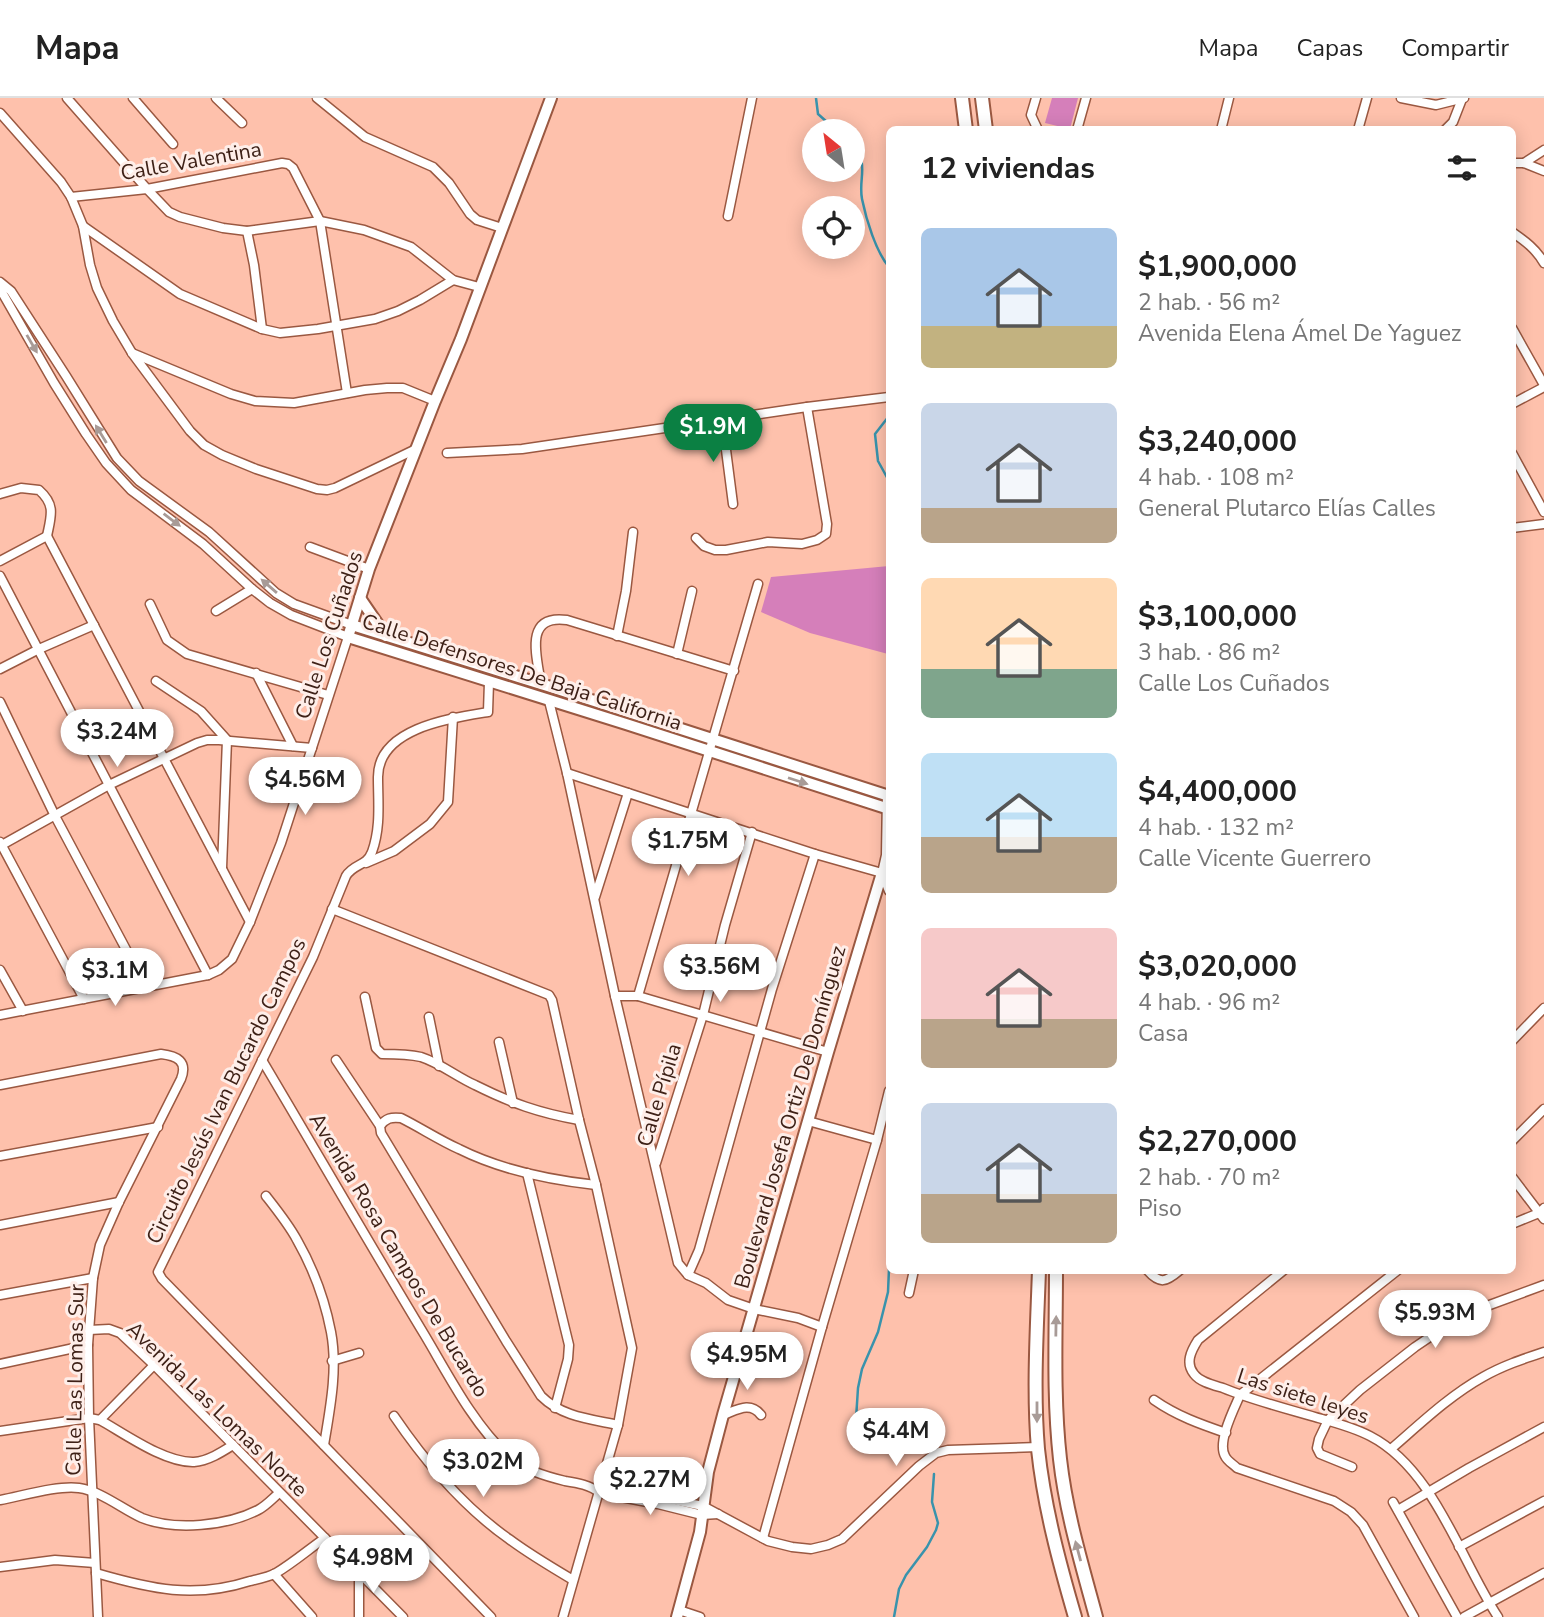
<!DOCTYPE html>
<html lang="es">
<meta charset="utf-8">
<style>
body{margin:0;font-family:"Nunito Sans",sans-serif;background:#f2f2f2;color:#222;height:100vh;display:flex;flex-direction:column;font-size:26px;white-space:nowrap}
*{box-sizing:border-box;margin:0}
p{font-size:23px;color:#767676}
.icon{flex:none;width:38px;height:38px;fill:none;stroke:currentColor;stroke-width:2;stroke-linecap:round;stroke-linejoin:round}
.map{position:relative;flex:1;overflow:hidden}
.side{position:absolute;left:886px;top:28px;width:630px;height:1148px;display:flex;flex-direction:column;background:#fff;border-radius:10px;box-shadow:0 4px 18px #0003}
.side>*{flex:none}
.needle{width:46px;rotate:330deg}
.buttons{position:absolute;left:802px;top:21px;display:grid;gap:14px}
.buttons a{display:grid;place-items:center;width:63px;height:63px;border-radius:50%;background:#fff;box-shadow:0 4px 18px #0003;font-size:35px}
.price{position:absolute;translate:-50% -60px;padding:0 16px;border-radius:24px;background:#fff;color:#222;font-size:23px;line-height:46px;filter:drop-shadow(0 2px 4px #0008)}
.price::after{content:'';position:absolute;left:50%;top:42px;width:21px;height:16px;margin-left:-10px;background:inherit;clip-path:polygon(0 0,100% 0,50% 100%)}
.price.current{background:#0b8043;color:#fff}
ul{padding:0;list-style:none}
li{display:flex;align-items:center;gap:21px;height:175px;padding:0 35px}
li span{display:grid;place-items:center;flex:none;width:196px;height:140px;border-radius:10px;color:#555}
li>.icon{margin-inline-start:auto}
span .icon{width:84px;height:84px;fill:#fffc;stroke-width:1}
li b{font-size:30px}
h2{display:flex;justify-content:space-between;align-items:center;height:84px;padding:0 35px;font-size:30px}
header{display:flex;align-items:center;gap:42px;box-sizing:border-box;height:98px;padding:0 35px;background:#fff;border-bottom:2px solid #e0e0e0}
header strong{font-size:33px}
nav{display:flex;gap:38px;margin-inline-start:auto;font-size:24px}
.map>svg:first-child{display:block}
.green{fill:#d57fba}
.lines{fill:none;stroke-linecap:round;stroke-linejoin:round}
.stream{stroke:#3993ac;stroke-width:2.5}
.minor-casing{stroke:#9a5841;stroke-width:11}
.major-casing{stroke:#9a5841;stroke-width:14}
.highway-casing{stroke:#9a5841;stroke-width:16}
.minor{stroke:#fff;stroke-width:8}
.major{stroke:#fff;stroke-width:10}
.highway{stroke:#fff;stroke-width:12}
.oneway{fill:#a89b97}
.labels{text-anchor:middle;dominant-baseline:central;stroke-width:6;stroke-linejoin:round;paint-order:stroke}
.street-label{font-size:21px;fill:#3e2117;stroke:#feeee9}
</style>
<header>
<strong>Mapa</strong>
<nav><a>Mapa</a><a>Capas</a><a>Compartir</a></nav>
</header>
<div class="map">
<svg width="1544" height="1519" viewBox="0 0 1544 1519">
<rect width="100%" height="100%" fill="#fec1ac"/>
<g class="green">
<path d="M1052 0H1078L1070 31 1045 25Z"/>
<path d="M889 468 888 556 810 535 761 514 771 479Z"/>
</g>
<g class="lines">
<g class="stream">
<path d="M816 0 818 16 837 33"/>
<path d="M852 48C870 65 858 80 862 101 866 121 876 154 889 169"/>
<path d="M889 318 875 336 878 363 889 383"/>
<path d="M889 1171 888 1194 878 1234 862 1271 858 1290 856 1321 873 1347 883 1351 893 1352 921 1335H926L930 1338 931 1343"/>
<path d="M894 1519 899 1491 906 1477 927 1449 936 1432 938 1425 932 1404 934 1376"/>
</g>
<defs>
<g id="minor">
<path d="M67 0 147 91 169 114 180 119 223 130 247 133 320 123 364 132 411 149 453 182 479 189"/>
<path d="M133 0 173 46"/>
<path d="M216 0 242 25"/>
<path d="M317 0 365 39 433 69 449 85 470 116 477 122 502 130"/>
<path d="M1036 0 1031 17 1038 32"/>
<path d="M1401 0 1436 7 1464 0"/>
<path d="M0 15 61 84 71 99 83 128 90 167 97 190 113 223 132 255 190 333 204 347 222 357 256 371 317 391 327 392 335 390 416 351"/>
<path d="M1077 32 1086 0"/>
<path d="M1221 32 1229 0"/>
<path d="M1358 32 1367 0"/>
<path d="M1445 32 1453 24 1462 1"/>
<path d="M1512 65H1524L1544 73"/>
<path d="M1524 65 1544 52"/>
<path d="M71 99 147 91 282 65 288 66 293 70 320 123 347 295"/>
<path d="M728 118 752 0"/>
<path d="M83 128 180 196 262 231 280 235 318 231 375 221 398 213 420 202 453 182"/>
<path d="M247 133 254 167 262 231"/>
<path d="M1512 134C1525 143 1536 151 1544 165"/>
<path d="M0 184 11 193 66 278 117 360 139 383 209 434 276 495 294 506 352 527"/>
<path d="M0 186 3 196 54 285 86 336 106 365 131 392 203 446 252 491 270 505 291 517 348 539 281 745 250 824 232 861 219 872 208 877 0 917"/>
<path d="M1512 230 1544 287"/>
<path d="M132 255 231 296 255 303 294 305 365 292 387 290H403L435 303"/>
<path d="M1512 306 1544 289"/>
<path d="M722 321 733 406"/>
<path d="M447 355 522 351 807 309 889 299"/>
<path d="M1512 355 1544 414"/>
<path d="M0 396 21 390 39 392C56 407 51 418 47 438"/>
<path d="M1512 430 1544 426"/>
<path d="M47 438 250 824"/>
<path d="M696 440 704 448 715 452H726L768 444 802 446 817 442 826 436 827 426 807 309"/>
<path d="M310 449 369 471"/>
<path d="M0 463 47 438"/>
<path d="M0 478 208 877"/>
<path d="M150 506 167 542 187 556 328 597"/>
<path d="M216 513 252 491"/>
<path d="M617 538 626 493 633 434"/>
<path d="M677 556 692 493"/>
<path d="M0 571 39 551 94 527"/>
<path d="M256 575 293 648"/>
<path d="M156 583 201 613 227 642 222 770"/>
<path d="M489 584 488 614C451 620 378 630 378 679 378 705 381 729 372 754 366 769 354 765 346 778L313 859 158 1174 162 1181 491 1519"/>
<path d="M541 586C537 559 523 516 567 522L734 573"/>
<path d="M549 603 567 675 615 898 678 1165 688 1177 706 1185 728 1202 754 1211 798 1220 822 1229"/>
<path d="M0 604 55 718 146 889"/>
<path d="M567 675 815 756 882 775"/>
<path d="M887 697 886 757 882 775 889 793"/>
<path d="M0 744 84 901"/>
<path d="M0 748 109 687 197 645 207 642H219L312 650"/>
<path d="M366 765 394 753 430 726 448 704 453 619"/>
<path d="M595 799 628 695"/>
<path d="M332 811 549 897 552 902 579 1022 596 1087 632 1250 618 1327 563 1519"/>
<path d="M0 872 23 913"/>
<path d="M615 898H638L828 954"/>
<path d="M638 898 758 486"/>
<path d="M365 899 376 950 382 956C395 956 408 956 421 959 440 965 457 979 475 987 511 1005 539 1015 579 1022"/>
<path d="M429 919 439 968"/>
<path d="M1512 943 1544 910"/>
<path d="M499 944 513 1005"/>
<path d="M262 962C316 1053 369 1145 424 1236 448 1276 473 1326 508 1358 524 1372 545 1378 565 1383 578 1385 590 1387 600 1395L658 1406 702 1417 718 1416"/>
<path d="M336 962 380 1028"/>
<path d="M0 987 161 956C177 958 188 963 181 981L119 1104 100 1147 93 1180 88 1247 89 1320 98 1519"/>
<path d="M808 1023 877 1042"/>
<path d="M1512 1043 1544 1011"/>
<path d="M0 1058 158 1029"/>
<path d="M656 1065 703 917 725 827 752 734"/>
<path d="M527 1075 569 1247 568 1261 555 1310"/>
<path d="M1512 1079 1544 1121"/>
<path d="M596 1087C550 1082 501 1072 459 1051 439 1042 421 1030 401 1020 391 1019 386 1020 380 1028L381 1035 506 1243 541 1298C562 1319 590 1321 618 1327"/>
<path d="M266 1098C277 1112 289 1127 297 1142 313 1170 325 1203 331 1234 338 1271 330 1311 324 1347"/>
<path d="M1512 1126 1539 1115 1544 1110"/>
<path d="M0 1127 119 1104"/>
<path d="M1147 1172C1160 1187 1166 1184 1180 1172"/>
<path d="M1284 1172 1198 1242C1191 1253 1185 1265 1194 1276 1200 1284 1213 1287 1223 1290 1252 1302 1284 1310 1315 1319 1333 1324 1353 1329 1370 1338 1434 1371 1460 1461 1498 1519"/>
<path d="M1398 1172 1240 1297C1234 1311 1217 1344 1225 1358 1227 1363 1233 1366 1237 1370L1334 1403 1351 1414 1363 1427 1414 1519"/>
<path d="M688 1177 699 1152 772 891 815 756"/>
<path d="M909 1195 914 1172"/>
<path d="M0 1197 93 1180"/>
<path d="M89 1232 109 1231 120 1235 154 1267 403 1519"/>
<path d="M332 1263 359 1255"/>
<path d="M0 1266 88 1247"/>
<path d="M1154 1302C1177 1318 1200 1326 1226 1335"/>
<path d="M723 1317C737 1312 750 1303 761 1317"/>
<path d="M394 1318C426 1365 462 1408 509 1441 529 1456 551 1469 573 1482"/>
<path d="M100 1322 154 1267"/>
<path d="M0 1333 89 1320 100 1322C125 1336 165 1365 194 1364 208 1363 222 1354 233 1347"/>
<path d="M1391 1351C1420 1326 1449 1298 1483 1279 1502 1268 1523 1261 1544 1254"/>
<path d="M1352 1369 1320 1356 1317 1350 1319 1341 1328 1322 1360 1292 1415 1249 1455 1222 1476 1212 1544 1187"/>
<path d="M599 1387 703 1408 768 1443 792 1449 811 1451 828 1447 842 1441 919 1368 936 1355 948 1352 1038 1349"/>
<path d="M0 1402C22 1398 58 1387 79 1390 101 1393 122 1411 142 1420 175 1433 227 1428 258 1412 266 1408 272 1401 279 1395"/>
<path d="M1393 1404 1457 1519"/>
<path d="M1398 1412 1469 1370 1544 1329"/>
<path d="M763 1440 822 1229 877 1042 889 993"/>
<path d="M1459 1449 1544 1403"/>
<path d="M0 1469 55 1462 95 1465"/>
<path d="M96 1475C151 1491 194 1501 250 1483 259 1481 269 1479 276 1475 293 1465 309 1451 325 1440"/>
<path d="M359 1475V1519"/>
<path d="M274 1476 312 1519"/>
<path d="M679 1512 700 1519"/>
<path d="M1464 1519 1544 1475"/>
</g>
<g id="major">
<path d="M551 0 461 241 435 303 369 471 348 539 626 626 889 711"/>
<path d="M360 500 386 538"/>
<path d="M352 527 554 590 889 698"/>
<path d="M677 1519 700 1434 708 1374 723 1317 828 954 882 775"/>
</g>
<g id="highway">
<path d="M962 0 966 32"/>
<path d="M982 0 986 32"/>
<path d="M1039 1172C1037 1231 1033 1292 1038 1351 1044 1408 1059 1464 1075 1519"/>
<path d="M1056 1172C1056 1235 1053 1299 1060 1361 1066 1415 1082 1467 1096 1519"/>
</g>
</defs>
<use href="#minor" class="minor-casing"/>
<use href="#major" class="major-casing"/>
<use href="#highway" class="highway-casing"/>
<use href="#minor" class="minor"/>
<use href="#major" class="major"/>
<use href="#highway" class="highway"/>
</g>
<defs><path id="oneway-solid" d="M-6-.8H1V-3.2L6.5 0L1 3.2V.8H-6Z" transform="scale(1.75)"/></defs>
<g class="oneway">
<use href="#oneway-solid" transform="translate(32 246) rotate(60)"/>
<use href="#oneway-solid" transform="translate(101 336) rotate(-122)"/>
<use href="#oneway-solid" transform="translate(172 422) rotate(37)"/>
<use href="#oneway-solid" transform="translate(269 488) rotate(-139)"/>
<use href="#oneway-solid" transform="translate(798 683) rotate(18)"/>
<use href="#oneway-solid" transform="translate(1056 1228) rotate(-89)"/>
<use href="#oneway-solid" transform="translate(1037 1314) rotate(90)"/>
<use href="#oneway-solid" transform="translate(1078 1453) rotate(-105)"/>
</g>
<g class="labels">
<g class="street-label">
<text transform="translate(191 63) rotate(-10)">Calle Valentina</text>
<text transform="translate(329 537) rotate(-72)">Calle Los Cuñados</text>
<text transform="translate(522 574) rotate(18)">Calle Defensores De Baja California</text>
<text transform="translate(226 993) rotate(-64)">Circuito Jesús Ivan Bucardo Campos</text>
<text transform="translate(659 997) rotate(-73)">Calle Pípila</text>
<text transform="translate(790 1019) rotate(-74)">Boulevard Josefa Ortiz De Domínguez</text>
<text transform="translate(399 1157) rotate(59)">Avenida Rosa Campos De Bucardo</text>
<text transform="translate(75 1282) rotate(-89)">Calle Las Lomas Sur</text>
<text transform="translate(1303 1298) rotate(18)">Las siete leyes</text>
<text transform="translate(217 1311) rotate(44)">Avenida Las Lomas Norte</text>
</g>
</g>
</svg>
<div class="buttons">
<a><svg class="needle" viewBox="-14 -14 28 28"><path d="M0-13l5 13h-10z" fill="#e53935"/><path d="M0 13l5-13h-10z" fill="#767676"/></svg></a>
<a><svg class="icon" aria-label="locate" viewBox="0 0 24 24"><circle cx="12" cy="12" r="6"/><path d="M12 2v4M12 18v4M2 12h4M18 12h4"/></svg></a>
</div>
<b class="price current" style="left:713px;top:366px">$1.9M</b>
<b class="price" style="left:117px;top:671px">$3.24M</b>
<b class="price" style="left:305px;top:719px">$4.56M</b>
<b class="price" style="left:688px;top:780px">$1.75M</b>
<b class="price" style="left:720px;top:906px">$3.56M</b>
<b class="price" style="left:115px;top:910px">$3.1M</b>
<b class="price" style="left:1435px;top:1252px">$5.93M</b>
<b class="price" style="left:747px;top:1294px">$4.95M</b>
<b class="price" style="left:896px;top:1370px">$4.4M</b>
<b class="price" style="left:483px;top:1401px">$3.02M</b>
<b class="price" style="left:650px;top:1419px">$2.27M</b>
<b class="price" style="left:373px;top:1497px">$4.98M</b>
<section class="side">
<h2>12 viviendas<svg class="icon" aria-label="filters" viewBox="0 0 24 24"><path d="M4 7h16M4 17h16"/><circle cx="9" cy="7" r="2"/><circle cx="15" cy="17" r="2"/></svg></h2>
<ul>
<li><span style="background:linear-gradient(#a9c7e8 70%,#c2b280 0)"><svg class="icon" aria-label="home" viewBox="0 0 24 24"><path d="M3 11l9-7 9 7M6 9v11h12V9"/></svg></span><div><b>$1,900,000</b><p>2 hab. · 56 m²</p><p>Avenida Elena Ámel De Yaguez</p></div></li>
<li><span style="background:linear-gradient(#c9d6e8 75%,#b9a48a 0)"><svg class="icon" aria-label="home" viewBox="0 0 24 24"><path d="M3 11l9-7 9 7M6 9v11h12V9"/></svg></span><div><b>$3,240,000</b><p>4 hab. · 108 m²</p><p>General Plutarco Elías Calles</p></div></li>
<li><span style="background:linear-gradient(#ffd9b3 65%,#7fa58c 0)"><svg class="icon" aria-label="home" viewBox="0 0 24 24"><path d="M3 11l9-7 9 7M6 9v11h12V9"/></svg></span><div><b>$3,100,000</b><p>3 hab. · 86 m²</p><p>Calle Los Cuñados</p></div></li>
<li><span style="background:linear-gradient(#bfe0f5 60%,#b9a48a 0)"><svg class="icon" aria-label="home" viewBox="0 0 24 24"><path d="M3 11l9-7 9 7M6 9v11h12V9"/></svg></span><div><b>$4,400,000</b><p>4 hab. · 132 m²</p><p>Calle Vicente Guerrero</p></div></li>
<li><span style="background:linear-gradient(#f6c9c9 65%,#b9a48a 0)"><svg class="icon" aria-label="home" viewBox="0 0 24 24"><path d="M3 11l9-7 9 7M6 9v11h12V9"/></svg></span><div><b>$3,020,000</b><p>4 hab. · 96 m²</p><p>Casa</p></div></li>
<li><span style="background:linear-gradient(#c9d6e8 65%,#b9a48a 0)"><svg class="icon" aria-label="home" viewBox="0 0 24 24"><path d="M3 11l9-7 9 7M6 9v11h12V9"/></svg></span><div><b>$2,270,000</b><p>2 hab. · 70 m²</p><p>Piso</p></div></li>
</ul>
</section>
</div>
